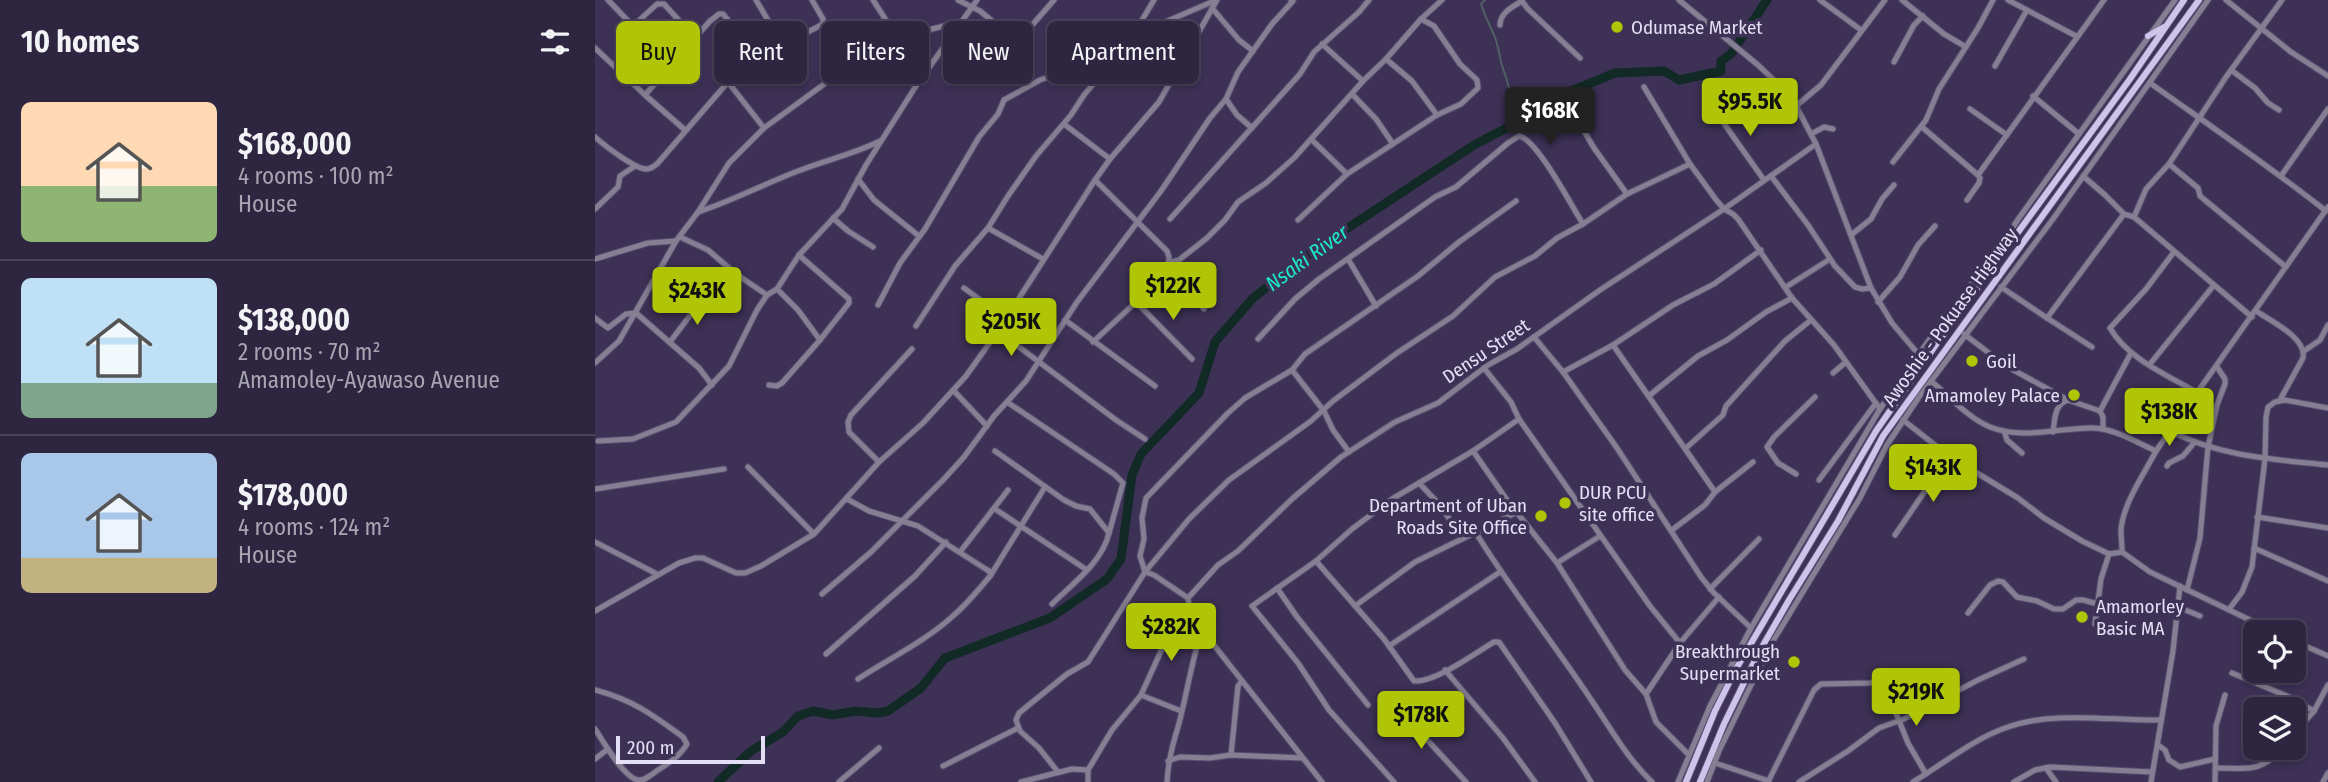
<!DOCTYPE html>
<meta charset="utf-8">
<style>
body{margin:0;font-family:"Fira Sans Condensed",sans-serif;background:#3a314b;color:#f1f3f6;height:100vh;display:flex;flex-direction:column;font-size:26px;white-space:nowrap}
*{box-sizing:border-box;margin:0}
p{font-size:23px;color:#a7a5b1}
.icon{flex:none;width:38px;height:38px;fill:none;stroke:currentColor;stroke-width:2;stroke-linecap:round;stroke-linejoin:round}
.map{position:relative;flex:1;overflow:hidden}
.side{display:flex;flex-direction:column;background:#2e2540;width:595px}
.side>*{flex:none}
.hud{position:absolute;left:21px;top:21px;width:665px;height:63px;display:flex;gap:14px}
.controls{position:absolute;left:1648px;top:620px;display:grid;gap:14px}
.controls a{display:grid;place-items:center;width:63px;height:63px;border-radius:10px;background:#2e2540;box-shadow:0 4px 10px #0003,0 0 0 2px #494259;font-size:35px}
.scale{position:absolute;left:21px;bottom:18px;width:149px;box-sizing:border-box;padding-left:7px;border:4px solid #e5dff6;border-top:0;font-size:19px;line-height:24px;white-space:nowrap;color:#e5dff6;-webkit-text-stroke:5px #3d3156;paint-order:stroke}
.price{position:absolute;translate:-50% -60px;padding:0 16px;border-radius:7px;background:#afc506;color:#111;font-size:23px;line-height:46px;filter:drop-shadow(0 2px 4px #0008)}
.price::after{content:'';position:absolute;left:50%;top:42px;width:21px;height:16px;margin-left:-10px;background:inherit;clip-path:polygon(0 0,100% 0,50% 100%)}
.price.on{background:#222;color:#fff}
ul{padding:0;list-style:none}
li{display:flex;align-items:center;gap:21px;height:175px;padding:0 21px}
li+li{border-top:2px solid #494259}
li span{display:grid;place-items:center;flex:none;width:196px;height:140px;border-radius:10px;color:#555}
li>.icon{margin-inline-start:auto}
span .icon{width:84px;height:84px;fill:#fffc;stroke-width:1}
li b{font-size:30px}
h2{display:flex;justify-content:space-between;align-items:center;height:84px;padding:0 21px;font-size:30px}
.tag{padding:0 24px;border-radius:10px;background:#2e2540;box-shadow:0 4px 10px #0003,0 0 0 2px #494259;font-size:24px;line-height:63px}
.tag.on{background:#afc506;color:#111}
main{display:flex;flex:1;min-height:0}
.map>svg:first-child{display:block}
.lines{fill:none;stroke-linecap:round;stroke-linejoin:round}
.stream{stroke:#516064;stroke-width:2}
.river{stroke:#122a25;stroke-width:9}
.minor-casing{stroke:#584d70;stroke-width:7}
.major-casing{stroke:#584d70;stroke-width:8}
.minor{stroke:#847f92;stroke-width:5}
.major{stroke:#cec3ea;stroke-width:6}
.poi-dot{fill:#afc506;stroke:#3d3156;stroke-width:2.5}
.labels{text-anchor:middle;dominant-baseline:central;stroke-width:7;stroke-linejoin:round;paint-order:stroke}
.poi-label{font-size:19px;fill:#e5dff6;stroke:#3d3156;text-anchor:start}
.street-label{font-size:19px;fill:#e5dff6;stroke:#3d3156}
.water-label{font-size:21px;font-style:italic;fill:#1de9c9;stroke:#3d3156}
</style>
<main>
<section class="side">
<h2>10 homes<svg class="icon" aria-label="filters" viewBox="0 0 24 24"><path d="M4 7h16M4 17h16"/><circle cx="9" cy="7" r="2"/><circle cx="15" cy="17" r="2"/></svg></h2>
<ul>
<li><span style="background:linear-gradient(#ffd9b3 60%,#8fb573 0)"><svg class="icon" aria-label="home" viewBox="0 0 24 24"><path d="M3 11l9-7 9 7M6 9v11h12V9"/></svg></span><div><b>$168,000</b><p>4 rooms · 100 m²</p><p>House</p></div></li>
<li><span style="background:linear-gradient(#bfe0f5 75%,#7fa58c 0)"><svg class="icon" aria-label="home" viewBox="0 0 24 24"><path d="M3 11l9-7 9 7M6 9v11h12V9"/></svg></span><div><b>$138,000</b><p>2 rooms · 70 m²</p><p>Amamoley-Ayawaso Avenue</p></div></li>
<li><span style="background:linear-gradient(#a9c7e8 75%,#c2b280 0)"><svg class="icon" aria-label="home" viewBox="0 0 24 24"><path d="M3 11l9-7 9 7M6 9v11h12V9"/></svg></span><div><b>$178,000</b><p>4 rooms · 124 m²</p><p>House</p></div></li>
</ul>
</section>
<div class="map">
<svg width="1733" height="782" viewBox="0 0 1733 782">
<rect width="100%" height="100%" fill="#3d3156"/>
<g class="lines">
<path class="stream" d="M890 0 886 4C890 17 894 23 899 35 903 44 904 53 906 62 914 88 921 99 913 127"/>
<path class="river" d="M123 782 156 751 188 732 203 716 218 711 238 715 260 711 283 713 293 711 326 688 350 658 455 618 512 579 526 559 537 475 546 454 604 393 620 342 658 298 724 247 879 145 931 118 969 94 1020 73 1069 71 1084 80 1126 71V61L1136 54 1172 0"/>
<defs>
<g id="minor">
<path d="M13 0 38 26 62 4H69L101 39"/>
<path d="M161 0 177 27 183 48"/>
<path d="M278 0 305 42"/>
<path d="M363 0 385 11 412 33 425 39 459 0"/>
<path d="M926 0 933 9 985 58"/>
<path d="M1084 0 1163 65 1183 84 1201 106 1221 144 1276 288 1297 323 1324 355"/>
<path d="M1225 0 1266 30"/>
<path d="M1307 0 1349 34 1371 47"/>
<path d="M1413 0 1481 36"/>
<path d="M1631 0 1696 52 1733 76"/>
<path d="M617 8 644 40 658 51"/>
<path d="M905 25C905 13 917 7 927 1"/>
<path d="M541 30 554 29 619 1"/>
<path d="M727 44 768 81"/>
<path d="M0 48 50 95 115 21 124 14H128L165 60"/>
<path d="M791 59 817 81 842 115"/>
<path d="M1299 62 1319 25 1328 16"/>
<path d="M1400 66 1432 10"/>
<path d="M1636 70 1660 88 1673 103 1684 110"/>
<path d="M133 82 169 128"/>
<path d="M1555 83C1614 125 1674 166 1731 211"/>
<path d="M1049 87 1095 164 1122 201 1129 209 1138 214 1143 219 1197 298 1239 345 1285 409"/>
<path d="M757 94 781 119 798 144"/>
<path d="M50 95 90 130"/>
<path d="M1438 96 1484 134"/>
<path d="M631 99 642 115 657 128"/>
<path d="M1123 106 1130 125 1169 180"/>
<path d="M1201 106 1226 85 1290 0"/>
<path d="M1375 109 1412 135"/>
<path d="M980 116 999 148 1032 194"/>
<path d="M469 124 515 159"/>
<path d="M1327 127 1383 175"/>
<path d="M1216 134 1229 127 1238 129"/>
<path d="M0 137C9 145 41 170 52 169 56 169 59 166 62 164L133 82 183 48 228 24V19L217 0"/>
<path d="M716 139 752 174"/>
<path d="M1298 162 1331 120 1344 89 1383 28 1398 0"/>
<path d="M1574 164 1603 188 1605 196 1691 267"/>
<path d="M1176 176 1213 225 1240 266 1260 287 1267 289 1276 288"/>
<path d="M1488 176 1510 195 1529 214 1539 217 1657 317"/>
<path d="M1686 176 1733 109"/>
<path d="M263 179 279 200 324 236"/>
<path d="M500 180 572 251 574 257 573 272 581 282 584 281 609 309"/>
<path d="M1372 200 1384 183 1385 178 1383 175 1509 0"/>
<path d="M0 209 23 187 25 176 40 166"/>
<path d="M103 212C137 201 169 184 203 171 231 160 259 154 285 141"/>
<path d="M1539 217 1551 189 1574 164 1631 77 1687 0"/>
<path d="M238 218 253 231 278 247"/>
<path d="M575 219 705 74 719 52 764 12 774 0"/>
<path d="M703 220 752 174 842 115 866 104 883 88 882 80 865 64 839 26 826 19"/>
<path d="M393 228 448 259"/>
<path d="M1256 235 1276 219 1287 199 1299 185"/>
<path d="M85 237 113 250 141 274 172 295"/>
<path d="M1579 252 1551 289 1515 328C1533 359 1572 375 1603 393"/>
<path d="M204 255 254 299V303L225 340"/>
<path d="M0 259 53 243 81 241"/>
<path d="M753 259 781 306"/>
<path d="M573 263 584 260 612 238 630 220 643 202 671 183 699 158 768 81 791 59 826 19 847 0"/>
<path d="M1191 287 1235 259"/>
<path d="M1406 287 1452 318 1529 214"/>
<path d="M369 288 410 318"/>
<path d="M1283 302 1305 277 1323 245 1340 226"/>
<path d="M283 305 305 263 330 229 384 137 403 114 409 100 445 80 475 70 514 45 530 39"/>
<path d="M1661 311C1676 321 1712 338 1708 358L1685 400"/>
<path d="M0 318 13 328 31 314 41 313 104 368 117 385"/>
<path d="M1452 318 1497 347"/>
<path d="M470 320 560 386"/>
<path d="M321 326 360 266 393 228 413 196 441 156 476 115 489 95 523 55 531 38 541 30 559 0"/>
<path d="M403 331 521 420 550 439"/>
<path d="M1369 334 1411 366 1473 400"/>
<path d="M939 337 968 372 1022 448 1106 577 1119 593 1156 628"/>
<path d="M663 339 700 299 724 279 840 197 861 187 913 143 924 136C942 139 977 207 988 224"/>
<path d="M75 342 109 297"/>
<path d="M498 342 541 302 597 359"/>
<path d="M1018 345 1120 492"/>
<path d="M1709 351 1725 340 1733 325"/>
<path d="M0 363 24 341 81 241 103 212 134 163 169 128 232 82 270 60 325 32 365 22"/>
<path d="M1555 364 1619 285"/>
<path d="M889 368 916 402 924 419 1055 606 1085 643"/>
<path d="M697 370 729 411 738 430 754 452"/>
<path d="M968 372 1018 345 1078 305 1119 284 1166 250"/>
<path d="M1238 373 1251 362"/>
<path d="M1336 381C1354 396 1373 418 1395 427 1428 440 1462 428 1496 428 1519 428 1541 442 1561 451"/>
<path d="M174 385 182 386 187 383 225 340 203 310 182 289"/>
<path d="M359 391 392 426"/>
<path d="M1055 395 1103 356 1132 340 1171 312 1197 298"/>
<path d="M412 402 519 474 528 483 514 533"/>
<path d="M1308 420 1354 456 1423 498 1449 518 1487 541 1514 554 1527 552 1555 572 1680 632"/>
<path d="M1508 429V417L1505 411 1536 353"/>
<path d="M1409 431 1412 440 1427 453"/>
<path d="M1575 431C1627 457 1676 459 1733 465"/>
<path d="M1458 432C1460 420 1459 404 1473 400L1505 411"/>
<path d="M3 441 38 439 81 422 134 366 162 310 172 295 182 289 204 255 247 209 271 165 321 86 382 0"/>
<path d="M1091 448 1128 415 1131 406 1190 341 1216 320"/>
<path d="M400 451 469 500 481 506 495 509 514 533C507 563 477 584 457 604"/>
<path d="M878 451 912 500 962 563 1030 670 1051 694 1061 722 1094 755"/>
<path d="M284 462 254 432 253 422 256 415 317 349"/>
<path d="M1572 466 1574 463 1588 456 1599 443"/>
<path d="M153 467 219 534"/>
<path d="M1201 474 1183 463 1172 447 1179 437 1220 397"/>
<path d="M1224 480 1281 403"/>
<path d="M824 483 846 506 867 539"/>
<path d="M0 489 129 469"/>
<path d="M252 499 274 511 323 526 397 573 450 487"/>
<path d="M400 509 492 570"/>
<path d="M1662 517 1733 528"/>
<path d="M1077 530 1110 505 1120 492 1158 462"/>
<path d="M881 533C917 591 959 644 997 701 1016 729 1032 758 1057 782"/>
<path d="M1300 535 1354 456"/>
<path d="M0 542 62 574"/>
<path d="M1659 548 1733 581"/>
<path d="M365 552 413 490"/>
<path d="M1527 552C1527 544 1526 536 1526 529 1529 502 1549 474 1561 451L1733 207"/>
<path d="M721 561 789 639 819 681C840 683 880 653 899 642H904L960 723 996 782"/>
<path d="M962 563 1005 536"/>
<path d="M550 572 594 519 634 480 716 421 738 401 802 353 858 316 900 277 940 256 962 238 988 224 1032 194 1095 164"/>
<path d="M550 572 545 556 549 539 547 518 551 498 633 413 650 398 697 370 710 354 823 276 864 242 921 201"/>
<path d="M682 588 702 617 773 705"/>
<path d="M1115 589 1164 539"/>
<path d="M1592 590 1605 538 1613 447 1622 405 1630 384V379L1622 367"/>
<path d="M227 594 276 552 349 479 369 457 399 416 431 381 482 302 566 191 615 118 631 99 643 72 677 24 698 1 696 0"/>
<path d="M593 598 623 565 643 551 697 499 746 457 800 422 843 403 893 365 922 349 1005 290 1129 209 1221 144"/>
<path d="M760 606 820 562 922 512"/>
<path d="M1583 607 1605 616"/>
<path d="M1635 608 1647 592 1657 567 1670 459 1671 417 1673 407 1680 402 1690 400 1733 408"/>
<path d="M0 611 84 563 100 558H108L141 573H150L166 566 219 534 284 462 328 423 371 376 403 331 500 180 515 159 564 102 622 0"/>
<path d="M1373 613 1395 585 1403 581 1408 582 1422 597 1442 601 1459 609H1468L1481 600H1488L1503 604"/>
<path d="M1500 624 1506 579 1514 554"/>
<path d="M607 630 727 782"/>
<path d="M1699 641 1733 656"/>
<path d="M794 646 905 572"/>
<path d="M231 654 320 576 351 542"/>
<path d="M850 670 908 738 940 782"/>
<path d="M1637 673 1694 697 1719 711"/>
<path d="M263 679C295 658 331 641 359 615 373 603 384 589 396 575L394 571"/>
<path d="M1280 682 1299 708 1313 743 1331 774"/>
<path d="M0 690C38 700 58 715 88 737L92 744C85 756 74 763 63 770 57 774 50 781 43 780 29 778 8 741 0 729"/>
<path d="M1051 694 1085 643 1124 597"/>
<path d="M800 705 871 782"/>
<path d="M586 711 546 695 566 651 594 606"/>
<path d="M1699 734 1719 711 1733 685"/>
<path d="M1563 745 1570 750 1574 760 1585 767 1620 759"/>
<path d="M636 755 643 686 647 681"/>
<path d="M0 759 13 749"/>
<path d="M573 761 585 757 615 758 636 755 708 758"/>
<path d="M1120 763 1174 781"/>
<path d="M348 766 423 728"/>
<path d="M1451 768 1461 782"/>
<path d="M1621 768C1651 768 1666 774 1688 747"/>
<path d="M493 770 517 730 546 695"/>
<path d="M463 772 444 748 425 731 421 720 424 713 472 674 493 662 550 572 559 575 593 598 594 606 607 630C596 662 592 695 583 727 577 746 573 762 572 782"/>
<path d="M244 782 284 748"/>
<path d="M426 782 477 769 493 770V782"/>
<path d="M799 782 734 710 703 663 657 606 721 561 757 529 797 499 878 451 924 419"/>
<path d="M1083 782 1115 706 1156 628 1285 409 1349 319 1400 254 1424 218 1580 0"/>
<path d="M1112 782 1124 751 1175 646 1265 498 1292 445 1324 397 1458 219 1613 0"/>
<path d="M1173 782 1219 690 1226 684 1274 683 1321 679 1351 681 1360 692"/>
<path d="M1204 782 1253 751 1284 728 1309 719 1383 680 1429 659"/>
<path d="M1318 782C1348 764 1377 740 1410 728 1459 710 1515 721 1566 720"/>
<path d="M1419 782 1440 770 1455 767 1557 772"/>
<path d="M1556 782 1578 651 1585 586"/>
<path d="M1620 782 1621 726 1630 695"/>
<path d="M1728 782 1733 773"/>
</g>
<g id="major">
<path d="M1553 36 1569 27"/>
<path d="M1091 782 1120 711 1141 669 1281 431 1340 346 1535 79 1589 0"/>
<path d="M1105 782 1129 724 1163 654 1194 600 1243 521 1288 436 1604 0"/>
</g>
</defs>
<use href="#minor" class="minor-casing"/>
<use href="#major" class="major-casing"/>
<use href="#minor" class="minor"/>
<use href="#major" class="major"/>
</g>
<g class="poi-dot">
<circle cx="1022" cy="27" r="7"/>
<circle cx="1377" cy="361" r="7"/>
<circle cx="1479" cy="395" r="7"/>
<circle cx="970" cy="503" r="7"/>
<circle cx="946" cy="516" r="7"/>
<circle cx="1487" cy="617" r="7"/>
<circle cx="1199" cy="662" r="7"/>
</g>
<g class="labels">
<g class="poi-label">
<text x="1036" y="27">Odumase Market</text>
<text x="1391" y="361">Goil</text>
<text x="1465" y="395" text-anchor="end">Amamoley Palace</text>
<text x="984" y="492">DUR PCU<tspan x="984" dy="22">site office</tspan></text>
<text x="932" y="505" text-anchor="end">Department of Uban<tspan x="932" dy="22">Roads Site Office</tspan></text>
<text x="1501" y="606">Amamorley<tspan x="1501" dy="22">Basic MA</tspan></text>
<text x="1185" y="651" text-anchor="end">Breakthrough<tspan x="1185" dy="22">Supermarket</tspan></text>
</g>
<g class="street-label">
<text transform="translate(1355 317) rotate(-54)">Awoshie - Pokuase Highway</text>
<text transform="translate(891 351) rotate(-34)">Densu Street</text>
</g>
<g class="water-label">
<text transform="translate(712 258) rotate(-36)">Nsaki River</text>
</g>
</g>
</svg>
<div class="controls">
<a><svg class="icon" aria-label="locate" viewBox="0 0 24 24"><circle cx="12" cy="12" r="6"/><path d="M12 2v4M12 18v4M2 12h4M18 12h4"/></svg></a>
<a><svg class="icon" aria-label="layers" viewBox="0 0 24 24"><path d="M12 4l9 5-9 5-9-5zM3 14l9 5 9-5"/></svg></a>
</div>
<div class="scale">200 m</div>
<b class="price" style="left:1155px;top:138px">$95.5K</b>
<b class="price on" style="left:955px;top:147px">$168K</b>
<b class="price" style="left:578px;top:322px">$122K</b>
<b class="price" style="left:102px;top:327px">$243K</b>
<b class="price" style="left:416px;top:358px">$205K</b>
<b class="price" style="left:1574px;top:448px">$138K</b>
<b class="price" style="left:1338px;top:504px">$143K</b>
<b class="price" style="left:576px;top:663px">$282K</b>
<b class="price" style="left:1321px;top:728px">$219K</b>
<b class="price" style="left:826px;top:751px">$178K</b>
<div class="hud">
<a class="tag on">Buy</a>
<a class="tag">Rent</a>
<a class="tag">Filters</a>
<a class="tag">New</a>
<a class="tag">Apartment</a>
</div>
</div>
</main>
